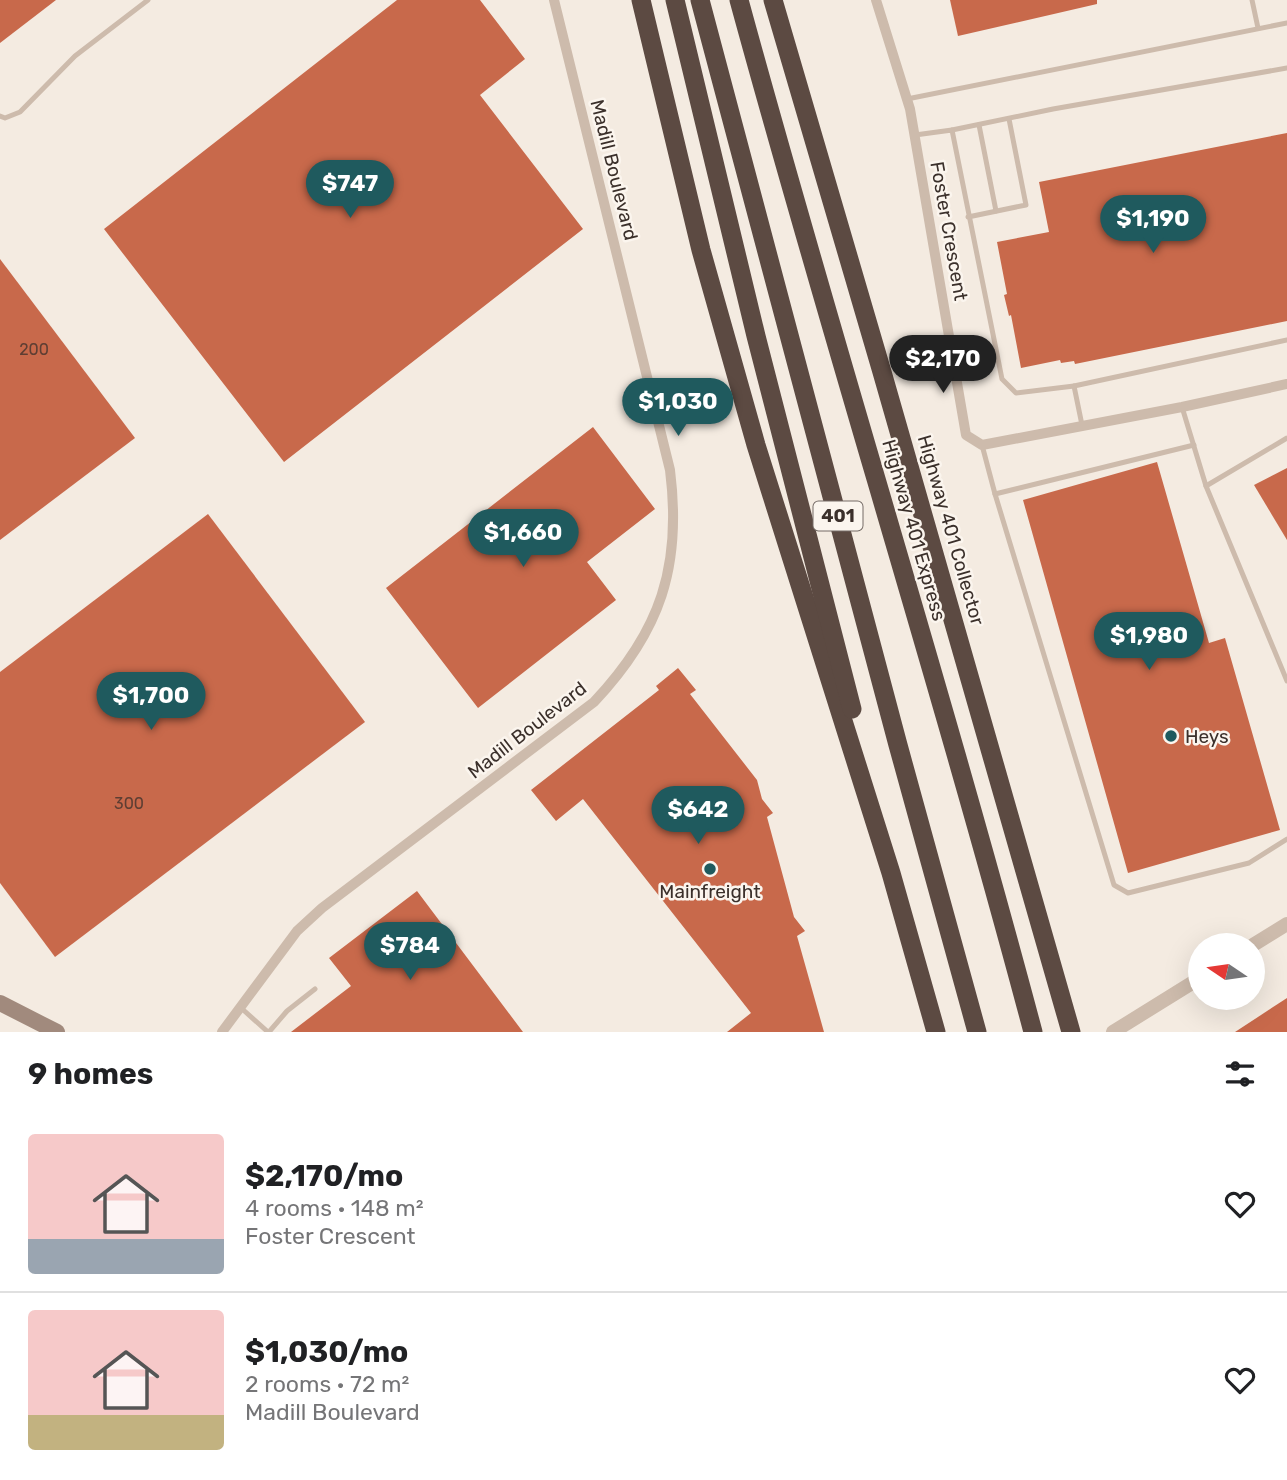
<!DOCTYPE html>
<meta charset="utf-8">
<style>
body{margin:0;font-family:Rubik,sans-serif;background:#f6f6f6;color:#202124;height:100vh;display:flex;flex-direction:column;font-size:26px;white-space:nowrap}
*{box-sizing:border-box;margin:0}
p{font-size:23px;color:#757577}
.icon{flex:none;width:38px;height:38px;fill:none;stroke:currentColor;stroke-width:2;stroke-linecap:round;stroke-linejoin:round}
.map{position:relative;height:1032px;overflow:hidden}
.sheet{display:flex;flex-direction:column;background:#fff;flex:1}
.sheet>*{flex:none}
.needle{width:46px;rotate:283deg}
.fabs{position:absolute;left:1188px;top:933px;display:grid;gap:14px}
.fabs a{display:grid;place-items:center;width:77px;height:77px;border-radius:50%;background:#fff;box-shadow:0 7px 28px #0002;font-size:35px}
.price{position:absolute;translate:-50% -60px;padding:0 16px;border-radius:24px;background:#1f5a5e;color:#fff;font-size:23px;line-height:46px;filter:drop-shadow(0 2px 4px #0008)}
.price::after{content:'';position:absolute;left:50%;top:42px;width:21px;height:16px;margin-left:-10px;background:inherit;clip-path:polygon(0 0,100% 0,50% 100%)}
.price.on{background:#222;color:#fff}
ul{padding:0;list-style:none}
li{display:flex;align-items:center;gap:21px;height:175px;padding:0 28px}
li+li{border-top:2px solid #e0e0e0}
li span{display:grid;place-items:center;flex:none;width:196px;height:140px;border-radius:7px;color:#555}
li>.icon{margin-inline-start:auto}
span .icon{width:84px;height:84px;fill:#fffc;stroke-width:1}
li b{font-size:30px}
h2{display:flex;justify-content:space-between;align-items:center;height:84px;padding:0 28px;font-size:30px}
.map>svg:first-child{display:block}
.building{fill:#c8694b}
.lines{fill:none;stroke-linecap:round;stroke-linejoin:round}
.service{stroke:#cdbbac;stroke-width:5}
.minor{stroke:#cdbbac;stroke-width:10}
.tertiary{stroke:#cdbbac;stroke-width:14}
.secondary{stroke:#a18a7d;stroke-width:16}
.motorway{stroke:#5c4a42;stroke-width:19}
.poi-dot{fill:#1f5a5e;stroke:#fbf5ee;stroke-width:2.5}
.labels{text-anchor:middle;dominant-baseline:central;stroke-width:5;stroke-linejoin:round;paint-order:stroke}
.number-label{font-size:16px;fill:#5e3e33}
.shield{fill:#fbf5ee;stroke:#756b66;stroke-width:2}
.shield-label{font-size:18px;font-weight:bold;fill:#3b302b}
.street-label{font-size:19px;fill:#3b302b;stroke:#fbf5ee}
.poi-label{font-size:19px;fill:#3b302b;stroke:#fbf5ee;text-anchor:start}
</style>
<div class="map">
<svg width="1287" height="1032" viewBox="0 0 1287 1032">
<rect width="100%" height="100%" fill="#f4ebe1"/>
<g class="building">
<path d="M0 0H56L0 43Z"/>
<path d="M397 0H480L525 59 480 95 583 229 284 462 104 229Z"/>
<path d="M950 0H1097V4L958 36Z"/>
<path d="M1287 133V321L1075 364 1074 361 1061 363 1060 360 1021 368 1011 315 1009 316 1004 295 1007 294 997 242 1049 232 1039 182Z"/>
<path d="M0 259 135 438 0 540Z"/>
<path d="M593 427 655 509 587 562 616 600 478 708 386 588Z"/>
<path d="M1157 462 1209 643 1225 638 1280 830 1128 873 1023 500Z"/>
<path d="M1287 468V540L1254 485Z"/>
<path d="M208 514 365 722 55 957 0 883V672Z"/>
<path d="M678 668 696 690 690 694 757 780 762 799 773 813 767 817 794 917 805 931 797 936 824 1032H727L751 1013 583 799 556 821 531 790 659 690 656 686Z"/>
<path d="M417 891 523 1032H291L351 986 329 958Z"/>
<path d="M1287 998V1032H1235Z"/>
</g>
<g class="lines">
<g class="service">
<path d="M1252 0 1258 28"/>
<path d="M907 99 1287 23"/>
<path d="M0 116 5 118 20 112 75 56 148 0"/>
<path d="M979 125 996 211"/>
<path d="M952 130 1053 109 1287 68"/>
<path d="M915 135 952 130 1002 379 1016 393 1074 386"/>
<path d="M968 217 1026 205 1009 119"/>
<path d="M1182 407 1206 486 1287 681"/>
<path d="M1082 425 1074 386 1287 340"/>
<path d="M982 445 995 494 1194 445"/>
<path d="M1206 486 1287 438"/>
<path d="M995 494 1114 885 1128 893 1249 863 1287 839"/>
<path d="M240 1007 268 1032"/>
<path d="M269 1032 287 1011 315 989"/>
</g>
<g class="minor">
<path d="M876 0 910 109 966 435 982 445 1182 407 1287 384"/>
<path d="M222 1032 297 931 322 908 594 702C661 631 682 566 670 470L554 0"/>
</g>
<g class="tertiary">
<path d="M1253 945 1287 924"/>
<path d="M1113 1032 1200 978"/>
</g>
<path class="secondary" d="M0 1003 57 1032"/>
<g class="motorway">
<path d="M641 0 701 250 756 445 891 873 936 1032"/>
<path d="M675 0 756 336 852 709"/>
<path d="M700 0 898 745 977 1032"/>
<path d="M739 0C833 345 941 686 1033 1032"/>
<path d="M773 0 882 372 1071 1032"/>
</g>
</g>
<g class="poi-dot">
<circle cx="1171" cy="736" r="7"/>
<circle cx="710" cy="869" r="7"/>
</g>
<g class="labels">
<g class="number-label">
<text x="34" y="349">200</text>
<text x="129" y="803">300</text>
</g>
<rect class="shield" x="813.5" y="501.5" width="49" height="29" rx="5"/>
<g class="shield-label">
<text x="838" y="516">401</text>
</g>
<g class="street-label">
<text transform="translate(614 170) rotate(76)">Madill Boulevard</text>
<text transform="translate(949 231) rotate(80)">Foster Crescent</text>
<text transform="translate(914 530) rotate(74)">Highway 401 Express</text>
<text transform="translate(951 530) rotate(74)">Highway 401 Collector</text>
<text transform="translate(527 730) rotate(-38)">Madill Boulevard</text>
</g>
<g class="poi-label">
<text x="1185" y="736">Heys</text>
<text x="710" y="891" text-anchor="middle">Mainfreight</text>
</g>
</g>
</svg>
<div class="fabs">
<a><svg class="needle" viewBox="-14 -14 28 28"><path d="M0-13l5 13h-10z" fill="#e53935"/><path d="M0 13l5-13h-10z" fill="#757577"/></svg></a>
</div>
<b class="price" style="left:350px;top:220px">$747</b>
<b class="price" style="left:1153px;top:255px">$1,190</b>
<b class="price on" style="left:943px;top:395px">$2,170</b>
<b class="price" style="left:678px;top:438px">$1,030</b>
<b class="price" style="left:523px;top:569px">$1,660</b>
<b class="price" style="left:1149px;top:672px">$1,980</b>
<b class="price" style="left:151px;top:732px">$1,700</b>
<b class="price" style="left:698px;top:846px">$642</b>
<b class="price" style="left:410px;top:982px">$784</b>
</div>
<section class="sheet">
<h2>9 homes<svg class="icon" aria-label="filters" viewBox="0 0 24 24"><path d="M4 7h16M4 17h16"/><circle cx="9" cy="7" r="2"/><circle cx="15" cy="17" r="2"/></svg></h2>
<ul>
<li><span style="background:linear-gradient(#f6c9c9 75%,#9aa5b1 0)"><svg class="icon" aria-label="home" viewBox="0 0 24 24"><path d="M3 11l9-7 9 7M6 9v11h12V9"/></svg></span><div><b>$2,170/mo</b><p>4 rooms · 148 m²</p><p>Foster Crescent</p></div><svg class="icon" aria-label="heart" viewBox="0 0 24 24"><path d="M12 20l-8-8c-3-5 5-10 8-4 3-6 11-1 8 4z"/></svg></li>
<li><span style="background:linear-gradient(#f6c9c9 75%,#c2b280 0)"><svg class="icon" aria-label="home" viewBox="0 0 24 24"><path d="M3 11l9-7 9 7M6 9v11h12V9"/></svg></span><div><b>$1,030/mo</b><p>2 rooms · 72 m²</p><p>Madill Boulevard</p></div><svg class="icon" aria-label="heart" viewBox="0 0 24 24"><path d="M12 20l-8-8c-3-5 5-10 8-4 3-6 11-1 8 4z"/></svg></li>
</ul>
</section>
